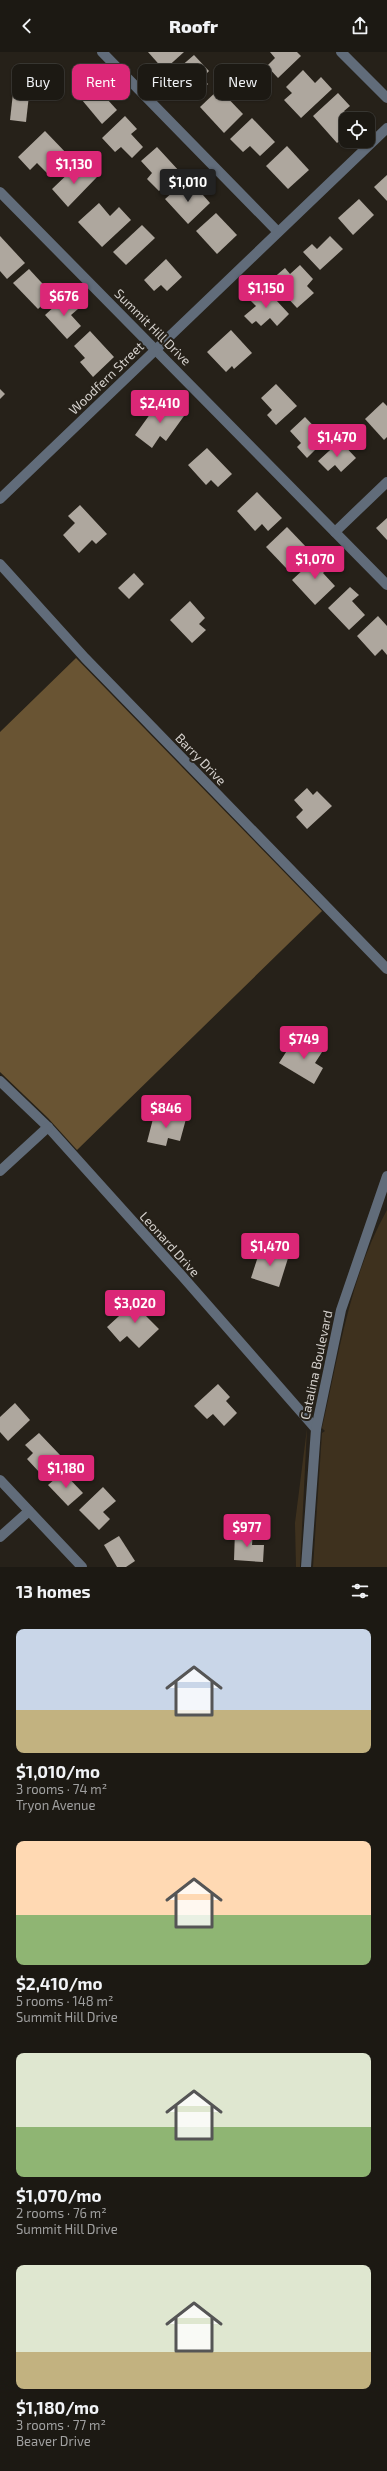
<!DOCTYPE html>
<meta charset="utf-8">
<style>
body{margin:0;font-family:"Exo 2",sans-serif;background:#25221c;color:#f1f3f6;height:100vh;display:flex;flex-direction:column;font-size:15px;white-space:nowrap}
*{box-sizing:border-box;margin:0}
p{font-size:13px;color:#a0a0a0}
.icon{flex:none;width:22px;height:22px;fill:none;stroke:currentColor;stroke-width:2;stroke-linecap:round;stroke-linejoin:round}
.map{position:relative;height:1515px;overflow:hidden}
.side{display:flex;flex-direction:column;background:#1c1913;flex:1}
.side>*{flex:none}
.banner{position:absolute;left:12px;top:12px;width:363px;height:36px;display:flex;gap:8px}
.tools{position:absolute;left:339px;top:60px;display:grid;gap:8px}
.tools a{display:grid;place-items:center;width:36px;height:36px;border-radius:8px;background:#1c1913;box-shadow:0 1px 3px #0004,0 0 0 1px #3a3833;font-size:20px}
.price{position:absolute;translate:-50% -34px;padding:0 9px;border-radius:4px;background:#db2777;color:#fff;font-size:13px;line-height:26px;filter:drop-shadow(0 1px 2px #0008)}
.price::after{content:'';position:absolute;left:50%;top:24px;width:12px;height:9px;margin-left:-6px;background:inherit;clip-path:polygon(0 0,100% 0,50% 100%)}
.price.on{background:#222;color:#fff}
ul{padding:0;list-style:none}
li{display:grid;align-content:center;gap:8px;height:212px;padding:0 16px}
li span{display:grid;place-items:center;height:124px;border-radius:8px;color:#555}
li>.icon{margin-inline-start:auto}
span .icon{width:72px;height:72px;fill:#fffc;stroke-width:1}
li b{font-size:17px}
h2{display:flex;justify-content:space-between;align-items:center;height:48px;padding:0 16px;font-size:17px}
.pill{padding:0 14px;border-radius:8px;background:#1c1913;box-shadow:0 1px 3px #0004,0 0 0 1px #3a3833;font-size:14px;line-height:36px}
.pill.on{background:#db2777;color:#fff}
header{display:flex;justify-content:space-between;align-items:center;height:52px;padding:0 16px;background:#1c1913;font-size:18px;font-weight:800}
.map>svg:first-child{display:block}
.green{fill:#3e311e}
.forest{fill:#695433}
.building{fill:#aea79e}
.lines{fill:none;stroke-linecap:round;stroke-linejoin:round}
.minor{stroke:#616c7a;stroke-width:10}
.labels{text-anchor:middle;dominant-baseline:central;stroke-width:4;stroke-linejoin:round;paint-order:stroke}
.street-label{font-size:13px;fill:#d4d0cc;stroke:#262119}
</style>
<header><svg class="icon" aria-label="back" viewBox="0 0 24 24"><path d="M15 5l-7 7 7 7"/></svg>Roofr<svg class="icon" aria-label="share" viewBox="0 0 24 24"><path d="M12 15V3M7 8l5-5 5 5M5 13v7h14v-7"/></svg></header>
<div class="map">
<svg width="387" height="1515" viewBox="0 0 387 1515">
<rect width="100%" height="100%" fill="#262119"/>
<g class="green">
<path d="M387 1158V1515H313L322 1381 325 1379 322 1376C339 1302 350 1224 387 1158Z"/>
<path d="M307 1376 300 1515H296L295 1471Z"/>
</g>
<path class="forest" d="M76 606 322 859 77 1098 48 1066 0 1020V680Z"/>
<g class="building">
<path d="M148 0H184L164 18Z"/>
<path d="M270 0H297L301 4 278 26 267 14 275 6Z"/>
<path d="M194 3 209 19 202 26 208 32 194 46 172 22Z"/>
<path d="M303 18 315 31 321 25 332 37 301 66 284 48 292 41 286 35Z"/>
<path d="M96 35 117 58 102 72 82 48Z"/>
<path d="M219 37 243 62 224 81 200 55Z"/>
<path d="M13 41 29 43 26 70 10 68Z"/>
<path d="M338 41 350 54 344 59 351 67H346V83L337 91 313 64Z"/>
<path d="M125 64 137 77 131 82 143 95 132 106 121 95 115 100 102 86Z"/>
<path d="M252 66 275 90 260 104 250 94 243 100 230 87Z"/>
<path d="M45 79 69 104 49 123 37 111 30 118 18 105Z"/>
<path d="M287 94 309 118 288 137 266 114Z"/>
<path d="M157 95 180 120 159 139 147 127 152 121 141 109Z"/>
<path d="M84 112 97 125 68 155 52 137 74 116 77 119Z"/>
<path d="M387 123V149L374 135Z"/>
<path d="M181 133 188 140 195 134 210 151 188 172 165 147Z"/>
<path d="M359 147 374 163 353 183 338 166Z"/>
<path d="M99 151 110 164 119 155 131 168 102 195 78 170Z"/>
<path d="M216 161 237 183 217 202 196 179Z"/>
<path d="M142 173 155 186 126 213 113 200Z"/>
<path d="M0 184 25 211 7 227 0 219Z"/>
<path d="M330 184 343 197 320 218 303 200 312 192 317 197Z"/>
<path d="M166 207 182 225 167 239 161 233 154 239 144 228Z"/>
<path d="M300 213 313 227 307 234 314 241 297 256 271 228 285 216 290 222Z"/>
<path d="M29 217 53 243 38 257 13 231Z"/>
<path d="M264 235 289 262 277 274 270 266 261 274 256 269 252 272 244 264 256 254 250 248Z"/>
<path d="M66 244 78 257 71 263 81 274 67 287 45 263Z"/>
<path d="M231 278 252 301 234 317 232 314 226 320 207 300Z"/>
<path d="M90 279 114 305 93 325 80 310 85 306 74 294Z"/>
<path d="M276 332 297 354 276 373 267 363 272 358 261 346Z"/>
<path d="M0 337 5 342 0 347Z"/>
<path d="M161 347 184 364 166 389 160 384 152 396 135 383Z"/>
<path d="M383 350 387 354V385L384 388 365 367Z"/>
<path d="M305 365 326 387 307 406 297 395 301 391 290 379Z"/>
<path d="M340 389 356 406 341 420 335 413 328 419 318 409Z"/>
<path d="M207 396 232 422 218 435 211 428 206 433 188 413Z"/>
<path d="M257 440 282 466 268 479 262 472 255 479 237 459Z"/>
<path d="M80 453 107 482 96 492 92 488 79 501 63 483 75 471 68 464Z"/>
<path d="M387 466V488L376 476Z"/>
<path d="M287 475 308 497 287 517 266 495Z"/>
<path d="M319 503 330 514 323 521 335 534 315 553 292 528Z"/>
<path d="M134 521 144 532 129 547 118 536Z"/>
<path d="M350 535 359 543 352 549 365 563 349 578 328 556Z"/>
<path d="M190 549 205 566 199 572 206 578 192 591 170 568Z"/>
<path d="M378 564 387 574V603L382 597 375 604 357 584Z"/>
<path d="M307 736 313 743 317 739 332 754 307 777 296 765 303 758 294 748Z"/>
<path d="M303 984 324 997 315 1011 323 1016 314 1032 279 1011 288 997 293 1000Z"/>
<path d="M155 1059 186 1067 180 1089 168 1086 166 1094 147 1090Z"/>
<path d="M261 1195 289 1203 279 1235 251 1226Z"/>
<path d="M141 1244 153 1257 146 1264 159 1277 139 1296 127 1284 120 1290 107 1275Z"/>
<path d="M218 1332 230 1345 226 1349 237 1361 224 1374 213 1362 207 1367 194 1354Z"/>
<path d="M15 1351 30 1368 8 1389 0 1380V1365Z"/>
<path d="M39 1381 60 1403 40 1421 27 1407 33 1401 25 1393Z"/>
<path d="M63 1420 83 1441 68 1454 48 1433Z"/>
<path d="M103 1435 116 1449 103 1460 110 1467 99 1478 79 1458Z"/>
<path d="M235 1479 253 1480 252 1493H264L263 1510 234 1508Z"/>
<path d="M119 1484 135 1509 126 1515H117L104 1493Z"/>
</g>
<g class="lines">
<g class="minor">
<path d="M102 0 278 180"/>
<path d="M341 0 387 46"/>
<path d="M0 140 387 533"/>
<path d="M0 447 387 76"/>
<path d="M335 480 387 430"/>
<path d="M0 512 85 606 387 917"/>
<path d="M0 1029 48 1075 183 1225 316 1377"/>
<path d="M0 1119 48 1075"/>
<path d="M0 1428 82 1515"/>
<path d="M0 1485 29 1459"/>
<path d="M306 1515 316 1377 341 1258 387 1124"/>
</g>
</g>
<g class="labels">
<g class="street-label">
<text transform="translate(153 275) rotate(45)">Summit Hill Drive</text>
<text transform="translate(106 326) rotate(-44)">Woodfern Street</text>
<text transform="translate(201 707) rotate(46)">Barry Drive</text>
<text transform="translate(170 1192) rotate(48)">Leonard Drive</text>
<text transform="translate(316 1313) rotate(-78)">Catalina Boulevard</text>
</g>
</g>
</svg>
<div class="tools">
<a><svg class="icon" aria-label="locate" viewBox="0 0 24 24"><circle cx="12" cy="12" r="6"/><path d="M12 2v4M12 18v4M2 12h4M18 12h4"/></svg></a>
</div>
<b class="price" style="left:74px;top:133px">$1,130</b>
<b class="price on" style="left:188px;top:151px">$1,010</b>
<b class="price" style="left:266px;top:257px">$1,150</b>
<b class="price" style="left:64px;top:265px">$676</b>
<b class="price" style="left:160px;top:372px">$2,410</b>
<b class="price" style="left:337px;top:406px">$1,470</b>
<b class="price" style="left:315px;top:528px">$1,070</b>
<b class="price" style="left:304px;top:1008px">$749</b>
<b class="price" style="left:166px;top:1077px">$846</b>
<b class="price" style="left:270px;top:1215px">$1,470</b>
<b class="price" style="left:135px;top:1272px">$3,020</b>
<b class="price" style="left:66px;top:1437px">$1,180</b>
<b class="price" style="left:247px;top:1496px">$977</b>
<div class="banner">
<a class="pill">Buy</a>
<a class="pill on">Rent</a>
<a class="pill">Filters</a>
<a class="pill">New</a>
</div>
</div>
<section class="side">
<h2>13 homes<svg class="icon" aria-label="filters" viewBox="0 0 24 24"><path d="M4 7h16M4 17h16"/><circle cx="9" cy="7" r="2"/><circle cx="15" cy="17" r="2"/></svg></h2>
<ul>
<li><span style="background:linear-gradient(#c9d6e8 65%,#c2b280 0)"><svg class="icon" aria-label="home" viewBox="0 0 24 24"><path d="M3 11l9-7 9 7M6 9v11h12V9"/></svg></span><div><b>$1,010/mo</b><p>3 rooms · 74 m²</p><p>Tryon Avenue</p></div></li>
<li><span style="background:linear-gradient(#ffd9b3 60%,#8fb573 0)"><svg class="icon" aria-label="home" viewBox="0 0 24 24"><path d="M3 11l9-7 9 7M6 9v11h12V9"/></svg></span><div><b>$2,410/mo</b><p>5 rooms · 148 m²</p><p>Summit Hill Drive</p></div></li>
<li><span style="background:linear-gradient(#dfe7d0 60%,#8fb573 0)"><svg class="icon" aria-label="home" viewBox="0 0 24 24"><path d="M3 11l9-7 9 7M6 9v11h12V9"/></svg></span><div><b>$1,070/mo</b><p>2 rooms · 76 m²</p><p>Summit Hill Drive</p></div></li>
<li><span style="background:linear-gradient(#dfe7d0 70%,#c2b280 0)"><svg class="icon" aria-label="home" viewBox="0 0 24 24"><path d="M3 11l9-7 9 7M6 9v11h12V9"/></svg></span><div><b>$1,180/mo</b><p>3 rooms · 77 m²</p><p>Beaver Drive</p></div></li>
</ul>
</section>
